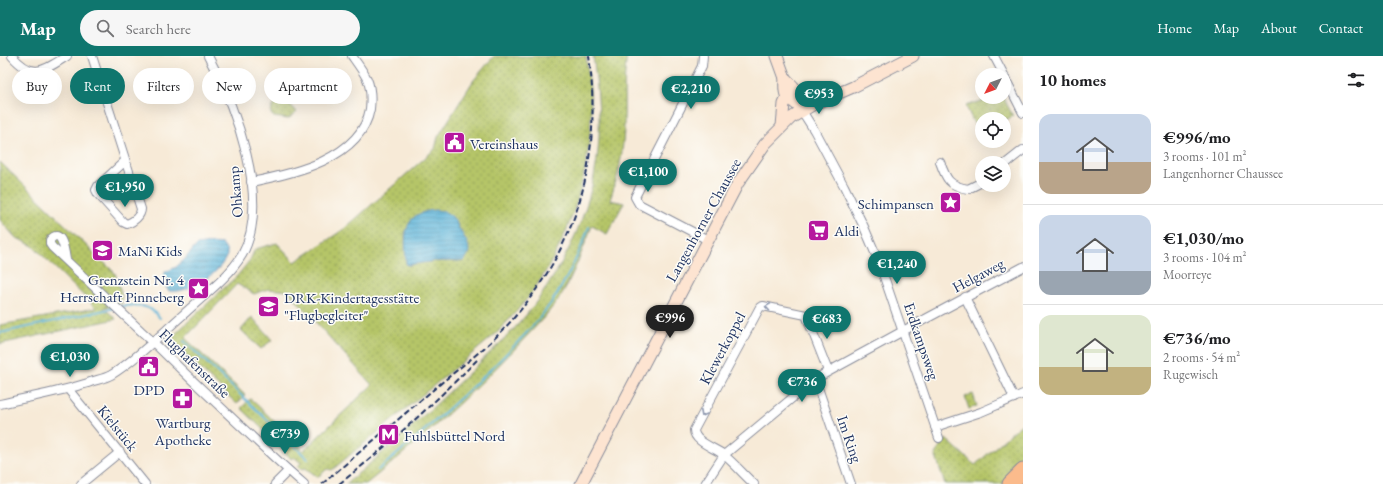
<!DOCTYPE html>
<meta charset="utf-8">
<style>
body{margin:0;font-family:"EB Garamond",serif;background:#f6f6f6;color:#202124;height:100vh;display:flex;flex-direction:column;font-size:15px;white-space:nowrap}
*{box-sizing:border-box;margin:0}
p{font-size:13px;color:#757577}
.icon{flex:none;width:22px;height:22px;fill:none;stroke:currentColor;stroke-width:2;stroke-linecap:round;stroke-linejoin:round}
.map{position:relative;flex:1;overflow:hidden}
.details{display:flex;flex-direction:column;background:#fff;width:360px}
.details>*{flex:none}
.top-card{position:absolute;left:12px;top:12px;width:380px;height:36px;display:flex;gap:8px}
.needle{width:26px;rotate:228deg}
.fabs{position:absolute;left:975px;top:12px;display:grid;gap:8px}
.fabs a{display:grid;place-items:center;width:36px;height:36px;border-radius:50%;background:#fff;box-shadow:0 4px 16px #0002;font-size:20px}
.price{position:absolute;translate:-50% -34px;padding:0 9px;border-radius:14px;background:#0f766e;color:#fff;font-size:13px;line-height:26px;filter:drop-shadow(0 1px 2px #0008)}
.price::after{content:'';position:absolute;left:50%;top:24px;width:12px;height:9px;margin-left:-6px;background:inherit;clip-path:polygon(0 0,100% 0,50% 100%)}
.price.current{background:#222;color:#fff}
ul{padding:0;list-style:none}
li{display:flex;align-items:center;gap:12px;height:100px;padding:0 16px}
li+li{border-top:1px solid #e0e0e0}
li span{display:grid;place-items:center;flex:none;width:112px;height:80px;border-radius:12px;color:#555}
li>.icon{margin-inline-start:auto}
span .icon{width:48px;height:48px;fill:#fffc;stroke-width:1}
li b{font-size:17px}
h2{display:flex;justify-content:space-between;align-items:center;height:48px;padding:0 16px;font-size:17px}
.pill{padding:0 14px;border-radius:18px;background:#fff;box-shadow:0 4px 16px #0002;font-size:14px;line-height:36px}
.pill.current{background:#0f766e;color:#fff}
header{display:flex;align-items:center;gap:24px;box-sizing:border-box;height:56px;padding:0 20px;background:#0f766e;color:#fff}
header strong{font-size:19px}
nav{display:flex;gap:22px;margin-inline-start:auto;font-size:14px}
.search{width:280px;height:36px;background:#f6f6f6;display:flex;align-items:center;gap:10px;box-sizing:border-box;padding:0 14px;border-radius:22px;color:#757577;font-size:15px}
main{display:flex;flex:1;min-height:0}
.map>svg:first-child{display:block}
.green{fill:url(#green-dots);stroke:#687a63;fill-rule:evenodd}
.water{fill:url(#water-rules);stroke:#3b719b}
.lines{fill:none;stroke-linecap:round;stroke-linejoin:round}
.stream{stroke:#5bb3d8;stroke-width:2}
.street-casing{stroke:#898c9a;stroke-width:10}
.secondary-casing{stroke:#898c9a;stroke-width:13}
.highway-casing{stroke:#898c9a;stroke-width:17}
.street{stroke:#fff;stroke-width:8}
.secondary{stroke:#fde4d1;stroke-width:11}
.highway{stroke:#fbbb8c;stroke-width:15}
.rail{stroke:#1b2f5e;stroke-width:2;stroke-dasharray:6 3;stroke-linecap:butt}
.oneway{stroke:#8d97ae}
.labels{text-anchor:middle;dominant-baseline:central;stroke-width:3;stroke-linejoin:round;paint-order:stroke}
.poi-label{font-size:15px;fill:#1b2f5e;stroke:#fdfcf7;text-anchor:start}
.street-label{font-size:15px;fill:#1b2f5e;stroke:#fdfcf7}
</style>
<header>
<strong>Map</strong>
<div class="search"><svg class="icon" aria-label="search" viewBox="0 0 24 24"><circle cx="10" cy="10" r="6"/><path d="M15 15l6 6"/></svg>Search here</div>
<nav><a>Home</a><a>Map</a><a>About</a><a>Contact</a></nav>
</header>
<main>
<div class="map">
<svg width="1023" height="428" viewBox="0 0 1023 428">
<defs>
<pattern id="green-dots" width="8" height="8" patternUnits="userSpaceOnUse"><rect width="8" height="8" fill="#b5c568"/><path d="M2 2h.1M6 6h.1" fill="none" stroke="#92a059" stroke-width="1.8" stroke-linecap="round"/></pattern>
<pattern id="water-rules" width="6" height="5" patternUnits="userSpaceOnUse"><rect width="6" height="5" fill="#5bb3d8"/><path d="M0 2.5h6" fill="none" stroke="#4a92b2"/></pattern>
</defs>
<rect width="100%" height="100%" fill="#fdfcf7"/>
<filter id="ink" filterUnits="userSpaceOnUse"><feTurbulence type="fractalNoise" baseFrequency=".025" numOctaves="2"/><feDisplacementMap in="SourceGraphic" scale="8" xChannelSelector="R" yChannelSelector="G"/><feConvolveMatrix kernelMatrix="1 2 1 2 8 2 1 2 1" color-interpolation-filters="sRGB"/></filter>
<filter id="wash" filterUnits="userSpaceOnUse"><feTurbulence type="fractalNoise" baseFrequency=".012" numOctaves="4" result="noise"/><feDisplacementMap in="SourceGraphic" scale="16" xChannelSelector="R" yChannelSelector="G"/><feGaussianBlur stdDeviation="0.9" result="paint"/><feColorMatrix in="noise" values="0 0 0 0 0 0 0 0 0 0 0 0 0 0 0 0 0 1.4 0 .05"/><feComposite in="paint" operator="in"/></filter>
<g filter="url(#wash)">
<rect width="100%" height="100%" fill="#f7ead7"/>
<g class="green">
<path d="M494 0H586C588 17 591 34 591 52 591 116 571 180 535 232 524 248 510 262 497 277L332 414 327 413 318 421 305 412 302 413 298 410 301 407 294 401 291 403 279 389 241 352 250 343 253 345 297 387 303 395 372 329 288 235 268 233 254 238 237 228 185 282 245 339 237 348 173 287 174 279 238 219 250 204 255 193 277 187 295 206 344 173 435 93 438 81 473 25ZM455 164 461 176 463 205H435L407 209 406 207 405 176Z"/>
<path d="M593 0H627C622 28 626 58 623 87 621 108 617 123 610 144L624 147 607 178 592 170C583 192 575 215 563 236 549 259 528 278 510 298 465 344 416 388 366 428H346C388 392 430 355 470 316 489 297 510 279 527 258 567 208 596 146 599 81 600 54 597 27 593 0Z"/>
<path d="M994 41H1003L1013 60 1004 65V63H982L981 83 966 50Z"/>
<path d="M278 43 287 45 297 56 288 63 274 61 271 58 272 52Z"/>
<path d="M0 106 115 217 122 240V247L104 252 116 263 0 288V269L96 252 33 190 15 181 0 164Z"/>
<path d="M252 261 272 284 261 293 241 274Z"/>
<path d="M973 338 977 350 969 353 965 341Z"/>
<path d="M1023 367V412L1007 428H945L935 398 946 383 975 409Z"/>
</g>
<g class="water">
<path d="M435 154C440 154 445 155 450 159 455 162 457 169 460 174 466 185 475 195 463 205H435L407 209 406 207C405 180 401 157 435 154Z"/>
<path d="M210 187 222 188 227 195V199C220 218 189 238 169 235L165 230 162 221 165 216 176 211 184 204 197 189Z"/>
</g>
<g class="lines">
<g class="stream">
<path d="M118 251C128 249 141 248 150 253 154 255 157 259 160 262"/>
<path d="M0 277 114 252"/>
<path d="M184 285 308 403"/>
<path d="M378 414C417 382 455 348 492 312 512 292 534 271 551 247 568 223 579 198 589 171"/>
</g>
</g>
</g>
<g filter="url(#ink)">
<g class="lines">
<defs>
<g id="street">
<path d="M12 0C33 24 43 15 67 0"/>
<path d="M92 0 141 153C141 160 133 166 127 168L123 166 98 138 96 134 98 130 124 106"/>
<path d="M703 0 702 10 635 141 639 148 708 184"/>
<path d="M994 0 1004 19"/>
<path d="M1004 20 1023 57"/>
<path d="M802 55 814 74 844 130 864 171 879 206 939 382"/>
<path d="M940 106C946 123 949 130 968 133L982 126"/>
<path d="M1004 109 1023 94"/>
<path d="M251 126C292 118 361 103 370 53 371 44 371 32 367 23 363 15 357 7 352 0"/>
<path d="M66 204C65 197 62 170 50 184V188L52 191 141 275C158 290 173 306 190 322 228 358 265 394 304 428"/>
<path d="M965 241 1014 342"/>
<path d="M815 323 851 428"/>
<path d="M68 333 145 428"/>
<path d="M0 348C30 341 59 336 88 327 95 324 104 323 111 319 137 303 162 277 185 257 203 240 229 221 242 199 272 145 235 50 208 0"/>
<path d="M935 371 981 356 1023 338"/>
<path d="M81 428 120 396"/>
<path d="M275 428 288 415"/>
<path d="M705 428 724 399 815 323 903 275 1023 211"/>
<path d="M754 428C744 419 735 408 724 399 715 392 694 386 694 374L760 251 763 250 806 259 828 315"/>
</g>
<g id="secondary">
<path d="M777 0 785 22 793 30 797 41 799 50"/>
<path d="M785 22C783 48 790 38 801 54"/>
<path d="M782 70 784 48 787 42"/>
<path d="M581 428 738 127 765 88 791 62 814 48 853 31 913 0"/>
</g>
<path id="highway" d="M1010 428 1023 415"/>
</defs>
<use href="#street" class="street-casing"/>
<use href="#secondary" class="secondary-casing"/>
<use href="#highway" class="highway-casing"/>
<use href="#street" class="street"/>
<use href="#secondary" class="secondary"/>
<use href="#highway" class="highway"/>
<g class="rail">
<path d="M322 428C359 397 396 365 433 334 455 315 479 298 500 277 576 198 603 108 589 0"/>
<path d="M339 428C388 390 433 348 477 304"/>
</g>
</g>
<defs><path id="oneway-chevron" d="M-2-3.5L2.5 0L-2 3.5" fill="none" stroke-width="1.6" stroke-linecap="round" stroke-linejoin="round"/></defs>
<g class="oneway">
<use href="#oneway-chevron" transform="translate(768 251) rotate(-172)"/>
<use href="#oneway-chevron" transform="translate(703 358) rotate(118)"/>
</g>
</g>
<defs>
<symbol id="civic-square" viewBox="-11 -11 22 22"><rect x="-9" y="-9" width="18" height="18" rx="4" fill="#b5179e" stroke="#fdfcf7"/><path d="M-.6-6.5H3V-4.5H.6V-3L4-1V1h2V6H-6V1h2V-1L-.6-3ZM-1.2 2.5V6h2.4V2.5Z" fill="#fff"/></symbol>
<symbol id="sight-square" viewBox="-11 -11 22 22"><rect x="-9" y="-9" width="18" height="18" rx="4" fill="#b5179e" stroke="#fdfcf7"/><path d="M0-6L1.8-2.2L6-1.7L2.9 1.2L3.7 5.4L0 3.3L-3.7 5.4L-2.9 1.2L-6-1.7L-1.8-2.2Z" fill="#fff"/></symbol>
<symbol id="supermarket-square" viewBox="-11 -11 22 22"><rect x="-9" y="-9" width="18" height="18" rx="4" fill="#b5179e" stroke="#fdfcf7"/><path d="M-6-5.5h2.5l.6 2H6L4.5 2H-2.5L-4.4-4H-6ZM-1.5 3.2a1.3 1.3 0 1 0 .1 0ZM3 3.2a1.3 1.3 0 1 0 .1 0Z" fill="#fff"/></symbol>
<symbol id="school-square" viewBox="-11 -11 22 22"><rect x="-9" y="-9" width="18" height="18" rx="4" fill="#b5179e" stroke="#fdfcf7"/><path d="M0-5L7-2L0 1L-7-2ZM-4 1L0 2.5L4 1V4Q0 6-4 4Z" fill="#fff"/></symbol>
<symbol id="pharmacy-square" viewBox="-11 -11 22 22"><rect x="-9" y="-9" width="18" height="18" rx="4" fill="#b5179e" stroke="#fdfcf7"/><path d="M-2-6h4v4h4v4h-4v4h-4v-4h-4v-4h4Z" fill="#fff"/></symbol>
<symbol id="metro-square" viewBox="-11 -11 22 22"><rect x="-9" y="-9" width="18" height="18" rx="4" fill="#b5179e" stroke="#fdfcf7"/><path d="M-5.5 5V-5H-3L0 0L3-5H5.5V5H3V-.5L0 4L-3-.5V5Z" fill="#fff"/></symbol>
</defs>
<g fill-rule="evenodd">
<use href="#civic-square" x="442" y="74" width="25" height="25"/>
<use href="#sight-square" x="938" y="134" width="25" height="25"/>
<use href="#supermarket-square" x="806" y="162" width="25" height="25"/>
<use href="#school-square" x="90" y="182" width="25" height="25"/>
<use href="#sight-square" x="186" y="220" width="25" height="25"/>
<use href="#school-square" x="256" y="238" width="25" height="25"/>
<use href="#civic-square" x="136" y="298" width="25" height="25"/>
<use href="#pharmacy-square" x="170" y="330" width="25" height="25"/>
<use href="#metro-square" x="376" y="366" width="25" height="25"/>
</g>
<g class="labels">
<g class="poi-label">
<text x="470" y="87">Vereinshaus</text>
<text x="934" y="147" text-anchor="end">Schimpansen</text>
<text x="834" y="174">Aldi</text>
<text x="118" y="194">MaNi Kids</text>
<text x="184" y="223" text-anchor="end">Grenzstein Nr. 4<tspan x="184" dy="17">Herrschaft Pinneberg</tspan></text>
<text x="284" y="241">DRK-Kindertagesstätte<tspan x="284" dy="17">"Flugbegleiter"</tspan></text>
<text x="149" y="333" text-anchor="middle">DPD</text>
<text x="183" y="366" text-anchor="middle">Wartburg<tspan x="183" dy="17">Apotheke</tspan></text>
<text x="404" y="379">Fuhlsbüttel Nord</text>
</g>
<g class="street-label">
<text transform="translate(235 136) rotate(-95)">Ohkamp</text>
<text transform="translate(703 164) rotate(-61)">Langenhorner Chaussee</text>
<text transform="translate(978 219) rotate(-28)">Helgaweg</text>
<text transform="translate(922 285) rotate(71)">Erdkampsweg</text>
<text transform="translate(722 292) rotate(-62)">Klewerkoppel</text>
<text transform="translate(195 307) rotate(44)">Flughafenstraße</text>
<text transform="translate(118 372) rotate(51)">Kielstück</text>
<text transform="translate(850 383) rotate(71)">Im Ring</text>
</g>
</g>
</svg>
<div class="fabs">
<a><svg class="needle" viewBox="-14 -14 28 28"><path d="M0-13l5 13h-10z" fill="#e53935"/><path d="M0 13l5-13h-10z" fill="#757577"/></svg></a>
<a><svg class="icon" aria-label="locate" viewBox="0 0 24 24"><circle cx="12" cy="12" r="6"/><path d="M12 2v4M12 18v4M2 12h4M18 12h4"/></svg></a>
<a><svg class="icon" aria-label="layers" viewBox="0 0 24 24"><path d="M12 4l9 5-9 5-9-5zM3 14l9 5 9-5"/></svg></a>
</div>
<b class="price" style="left:691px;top:54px">€2,210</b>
<b class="price" style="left:819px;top:59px">€953</b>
<b class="price" style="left:648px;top:137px">€1,100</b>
<b class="price" style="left:125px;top:152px">€1,950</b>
<b class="price" style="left:897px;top:229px">€1,240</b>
<b class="price current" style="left:670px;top:283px">€996</b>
<b class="price" style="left:827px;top:284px">€683</b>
<b class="price" style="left:70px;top:322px">€1,030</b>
<b class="price" style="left:802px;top:347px">€736</b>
<b class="price" style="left:285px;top:399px">€739</b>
<div class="top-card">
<a class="pill">Buy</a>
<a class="pill current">Rent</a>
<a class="pill">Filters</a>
<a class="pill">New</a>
<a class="pill">Apartment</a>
</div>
</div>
<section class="details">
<h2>10 homes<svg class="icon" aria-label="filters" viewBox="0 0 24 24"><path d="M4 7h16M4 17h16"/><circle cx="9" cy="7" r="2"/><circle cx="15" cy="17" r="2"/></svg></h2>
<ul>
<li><span style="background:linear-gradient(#c9d6e8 60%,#b9a48a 0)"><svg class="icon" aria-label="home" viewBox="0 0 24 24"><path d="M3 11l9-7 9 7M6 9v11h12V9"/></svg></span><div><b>€996/mo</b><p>3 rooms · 101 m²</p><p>Langenhorner Chaussee</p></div></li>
<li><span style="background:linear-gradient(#c9d6e8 70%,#9aa5b1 0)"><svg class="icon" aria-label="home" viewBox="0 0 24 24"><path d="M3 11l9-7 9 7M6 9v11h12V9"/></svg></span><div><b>€1,030/mo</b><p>3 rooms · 104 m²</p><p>Moorreye</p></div></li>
<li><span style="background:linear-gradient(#dfe7d0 65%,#c2b280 0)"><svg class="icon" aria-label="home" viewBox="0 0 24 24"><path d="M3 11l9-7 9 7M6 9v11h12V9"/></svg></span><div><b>€736/mo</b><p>2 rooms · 54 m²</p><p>Rugewisch</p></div></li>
</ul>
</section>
</main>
